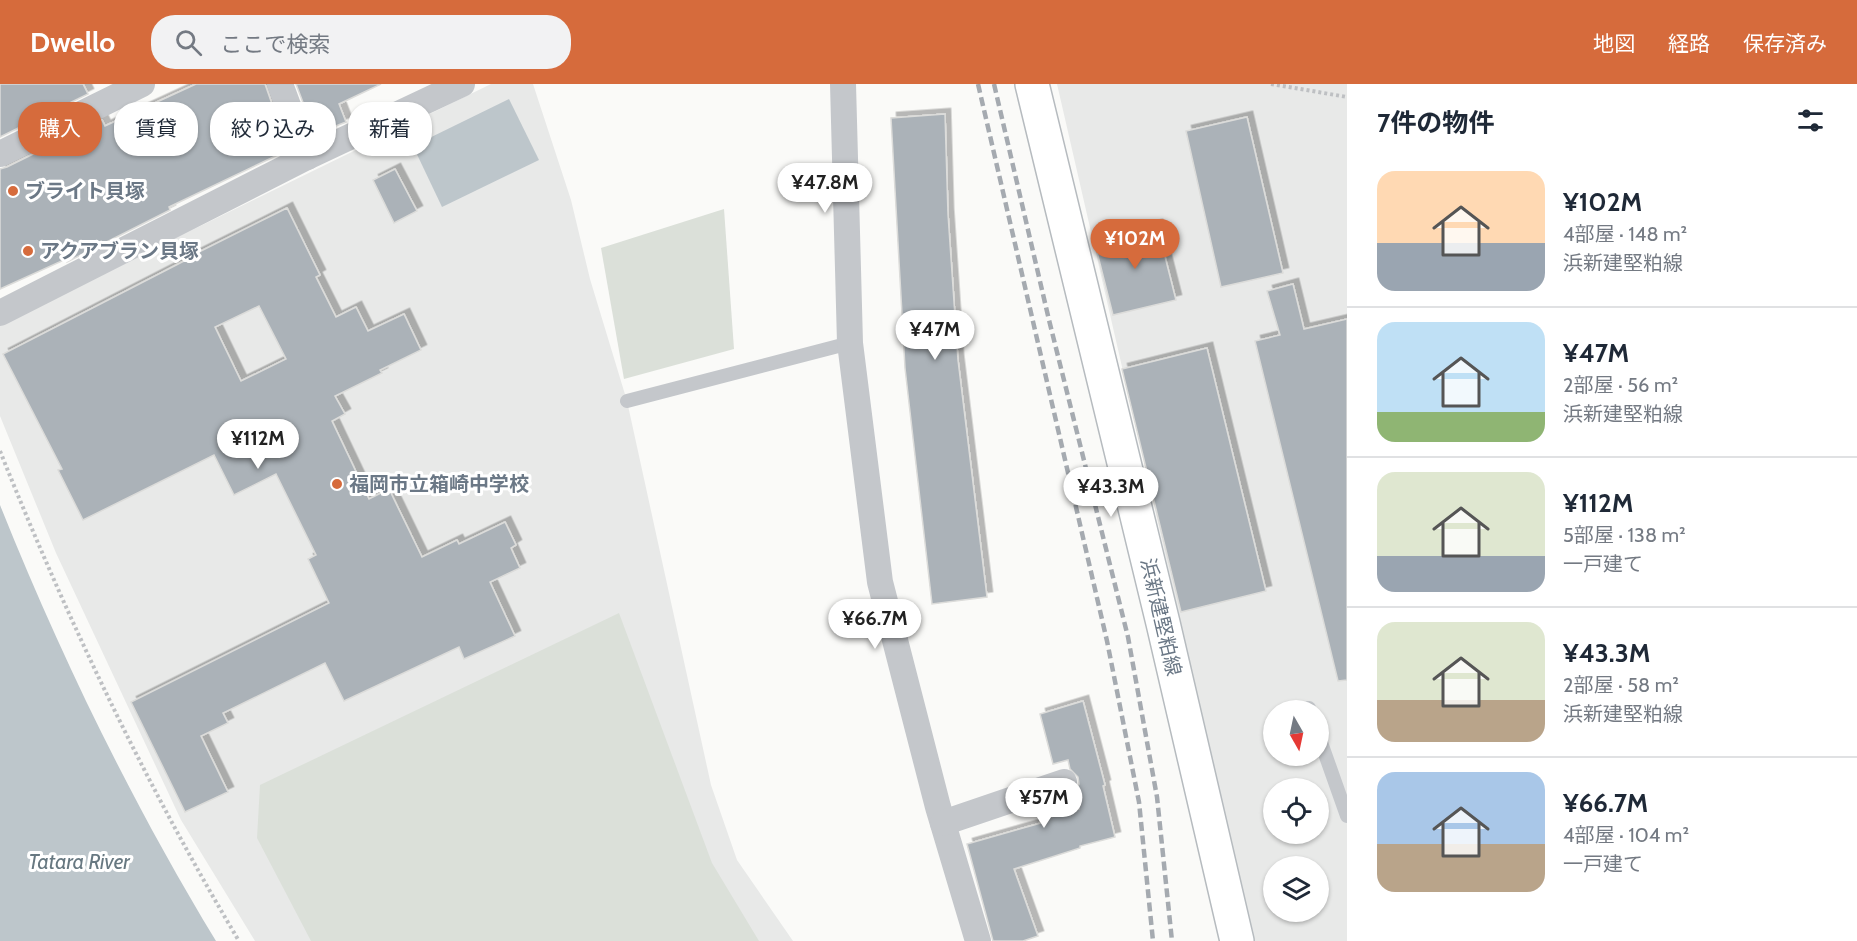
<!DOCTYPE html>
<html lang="ja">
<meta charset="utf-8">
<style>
body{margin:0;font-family:Cabin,"Noto Sans JP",sans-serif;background:#f2f2f3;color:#1f2937;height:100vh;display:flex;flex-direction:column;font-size:22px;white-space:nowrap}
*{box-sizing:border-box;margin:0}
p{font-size:20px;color:#747a83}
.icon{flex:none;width:33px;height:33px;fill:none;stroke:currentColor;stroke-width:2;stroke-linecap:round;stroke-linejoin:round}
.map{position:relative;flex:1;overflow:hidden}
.details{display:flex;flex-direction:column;background:#fff;width:510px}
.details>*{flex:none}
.top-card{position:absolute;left:18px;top:18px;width:570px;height:54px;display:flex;gap:12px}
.needle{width:39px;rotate:171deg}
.controls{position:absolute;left:1263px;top:616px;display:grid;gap:12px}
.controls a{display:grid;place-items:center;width:66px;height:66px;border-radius:50%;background:#fff;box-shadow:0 2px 4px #0004;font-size:30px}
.price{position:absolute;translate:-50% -51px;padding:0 14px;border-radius:21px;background:#fff;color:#222;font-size:20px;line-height:39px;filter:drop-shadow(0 2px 3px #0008)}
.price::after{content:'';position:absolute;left:50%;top:36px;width:18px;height:14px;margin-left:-9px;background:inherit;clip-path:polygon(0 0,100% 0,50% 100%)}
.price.current{background:#d66b3c;color:#fff}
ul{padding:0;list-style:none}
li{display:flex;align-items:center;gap:18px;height:150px;padding:0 30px}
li+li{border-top:2px solid #e0e1e3}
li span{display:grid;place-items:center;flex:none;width:168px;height:120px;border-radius:18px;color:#555}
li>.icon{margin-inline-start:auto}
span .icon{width:72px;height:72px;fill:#fffc;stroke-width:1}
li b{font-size:26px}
h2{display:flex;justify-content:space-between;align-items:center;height:72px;padding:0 30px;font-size:26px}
.tag{padding:0 21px;border-radius:24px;background:#fff;box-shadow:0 2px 4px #0004;font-size:21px;line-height:54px}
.tag.current{background:#d66b3c;color:#fff}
header{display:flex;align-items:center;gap:36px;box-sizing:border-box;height:84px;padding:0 30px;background:#d66b3c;color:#fff}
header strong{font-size:28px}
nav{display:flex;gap:33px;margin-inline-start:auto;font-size:21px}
.search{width:420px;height:54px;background:#f2f2f3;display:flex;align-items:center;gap:15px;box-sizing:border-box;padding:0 21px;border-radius:24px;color:#747a83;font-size:22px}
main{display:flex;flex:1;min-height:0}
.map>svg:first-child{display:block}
.built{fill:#e8e9e8;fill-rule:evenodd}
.green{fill:#dbe0d9}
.water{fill:#bdc6cb}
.building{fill:#abb2b8;stroke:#dcdcda;stroke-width:1.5;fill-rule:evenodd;filter:url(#shadow)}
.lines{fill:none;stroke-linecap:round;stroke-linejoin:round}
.secondary-casing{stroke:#b6bbbf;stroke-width:36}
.path{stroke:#bec0c3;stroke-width:4;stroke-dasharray:3 3;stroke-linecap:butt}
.lane{stroke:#c4c7cb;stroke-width:14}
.street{stroke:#c4c7cb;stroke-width:26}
.secondary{stroke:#fff;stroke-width:33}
.rail{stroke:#a5aab0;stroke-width:4.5;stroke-dasharray:9 4.5;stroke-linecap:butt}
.poi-dot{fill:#d66b3c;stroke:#fff;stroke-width:2}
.labels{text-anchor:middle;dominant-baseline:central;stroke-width:6;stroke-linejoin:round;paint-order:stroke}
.poi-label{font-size:20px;font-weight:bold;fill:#6b7886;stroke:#fff;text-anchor:start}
.street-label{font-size:20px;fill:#6b7886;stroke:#fff}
.water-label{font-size:21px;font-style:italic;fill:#677881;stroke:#fff}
</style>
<header>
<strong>Dwello</strong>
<div class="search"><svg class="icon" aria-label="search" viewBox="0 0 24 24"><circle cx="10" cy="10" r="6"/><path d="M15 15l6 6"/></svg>ここで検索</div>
<nav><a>地図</a><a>経路</a><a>保存済み</a></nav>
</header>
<main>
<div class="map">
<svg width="1347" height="857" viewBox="0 0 1347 857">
<defs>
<filter id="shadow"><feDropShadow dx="5.5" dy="-5.5" stdDeviation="0" flood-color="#0004"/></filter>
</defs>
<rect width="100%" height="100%" fill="#fafaf8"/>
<g class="built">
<path d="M491 0H533L571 116 590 195 627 317 711 701 737 776 793 857H255L181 736 56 469 0 332V240Z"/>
<path d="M1057 0H1347V857H1254ZM1274 627H1318V672H1274ZM1274 705H1318V750H1274ZM1274 783H1318V828H1274Z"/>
</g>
<g class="green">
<path d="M724 125 734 265 624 295 601 164Z"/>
<path d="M619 529 712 779 759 857H311L257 754 260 701Z"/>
</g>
<g class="water">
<path d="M509 15 539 76 442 123 413 62Z"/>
<path d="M0 421C60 571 132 719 216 857H0Z"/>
</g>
<g class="building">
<path d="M0 0H83L88 10 0 53Z"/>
<path d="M196 0H265L288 66 169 123 170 126 67 178 66 175 0 205V85L7 83 102 36 105 42Z"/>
<path d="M296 0H381L339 20 346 38 315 50Z"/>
<path d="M945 30 948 130 958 276 987 513 932 520 905 284 891 34Z"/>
<path d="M1247 33 1283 189 1221 203 1186 47Z"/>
<path d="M395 85 417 127 394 139 373 96Z"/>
<path d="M287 124 320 191 316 193 336 233 356 223 368 247 404 230 421 266 380 286 382 289 335 312 345 330 332 337 369 415 389 405 422 473 457 456 459 460 505 438 516 461 511 464 520 484 490 498 515 552 464 575 459 563 344 617 325 579 223 629 228 639 201 652 228 708 185 728 131 618 329 519 308 475 316 471 276 390 234 411 214 371 83 436 58 386 62 385 3 270 186 176 185 175ZM259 222 286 275 241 297 215 243Z"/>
<path d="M1157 141 1176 216 1113 231 1094 156Z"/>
<path d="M1293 200 1304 245 1347 235V596L1338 597 1255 257 1280 251 1267 207Z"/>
<path d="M1207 264 1266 507 1181 528 1122 285Z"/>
<path d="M1083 617 1105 701 1103 702 1115 753 1080 762V764L1014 785 1038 852 1023 857H993L967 760 1041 739 1040 736 1079 725 1075 708 1079 700 1078 693 1070 685 1068 676 1053 680 1040 630Z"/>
</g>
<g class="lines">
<defs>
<path id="secondary" d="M1032 0 1163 539 1237 857"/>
</defs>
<use href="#secondary" class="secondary-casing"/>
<g class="path">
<path d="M1271 0 1347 13"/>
<path d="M0 367C67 535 146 701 239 857"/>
</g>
<g class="lane">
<path d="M627 317 850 259"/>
<path d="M1309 624 1310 627"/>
<path d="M1318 650 1347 732"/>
</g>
<g class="street">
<path d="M280 0 307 73"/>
<path d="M843 0 850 259 880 498 938 723 978 857"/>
<path d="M0 70 142 0"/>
<path d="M0 229 307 73 462 0"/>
<path d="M943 739 1064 698"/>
</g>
<use href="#secondary" class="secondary"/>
<g class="rail">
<path d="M978 0 1107 557 1139 718 1153 857"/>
<path d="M994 0 1049 236 1128 553 1157 713 1172 857"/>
</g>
</g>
<g class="poi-dot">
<circle cx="13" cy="107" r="6"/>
<circle cx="28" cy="167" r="6"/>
<circle cx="337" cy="400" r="6"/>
</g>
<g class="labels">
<g class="poi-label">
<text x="25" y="107">ブライト貝塚</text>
<text x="40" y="167">アクアブラン貝塚</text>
<text x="349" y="400">福岡市立箱崎中学校</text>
</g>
<g class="street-label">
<text transform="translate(1161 533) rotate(77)">浜新建堅粕線</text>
</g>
<g class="water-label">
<text x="79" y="777">Tatara River</text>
</g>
</g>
</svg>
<div class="controls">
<a><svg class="needle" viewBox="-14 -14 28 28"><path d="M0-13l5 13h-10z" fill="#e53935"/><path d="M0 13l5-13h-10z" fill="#747a83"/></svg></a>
<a><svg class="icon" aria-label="locate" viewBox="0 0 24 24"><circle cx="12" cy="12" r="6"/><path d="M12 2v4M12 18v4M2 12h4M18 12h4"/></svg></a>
<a><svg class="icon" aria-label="layers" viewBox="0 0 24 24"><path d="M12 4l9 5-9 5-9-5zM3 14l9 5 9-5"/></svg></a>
</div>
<b class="price" style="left:825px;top:130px">¥47.8M</b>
<b class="price current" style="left:1135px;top:186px">¥102M</b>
<b class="price" style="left:935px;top:277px">¥47M</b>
<b class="price" style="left:258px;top:386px">¥112M</b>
<b class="price" style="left:1111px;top:434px">¥43.3M</b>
<b class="price" style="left:875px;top:566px">¥66.7M</b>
<b class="price" style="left:1044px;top:745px">¥57M</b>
<div class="top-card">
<a class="tag current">購入</a>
<a class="tag">賃貸</a>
<a class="tag">絞り込み</a>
<a class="tag">新着</a>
</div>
</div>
<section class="details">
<h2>7件の物件<svg class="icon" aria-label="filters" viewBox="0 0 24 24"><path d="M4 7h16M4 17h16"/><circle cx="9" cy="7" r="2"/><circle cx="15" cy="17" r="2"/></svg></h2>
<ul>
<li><span style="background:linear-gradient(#ffd9b3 60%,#9aa5b1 0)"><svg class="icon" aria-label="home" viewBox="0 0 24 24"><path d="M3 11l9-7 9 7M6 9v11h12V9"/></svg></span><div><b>¥102M</b><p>4部屋 · 148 m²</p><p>浜新建堅粕線</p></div></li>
<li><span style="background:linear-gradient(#bfe0f5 75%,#8fb573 0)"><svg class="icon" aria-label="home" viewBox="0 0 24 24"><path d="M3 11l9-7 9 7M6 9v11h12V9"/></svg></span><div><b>¥47M</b><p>2部屋 · 56 m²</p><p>浜新建堅粕線</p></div></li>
<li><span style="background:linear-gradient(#dfe7d0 70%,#9aa5b1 0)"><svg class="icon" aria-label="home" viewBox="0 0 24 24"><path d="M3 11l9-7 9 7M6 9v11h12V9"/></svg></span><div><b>¥112M</b><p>5部屋 · 138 m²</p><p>一戸建て</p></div></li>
<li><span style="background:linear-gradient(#dfe7d0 65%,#b9a48a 0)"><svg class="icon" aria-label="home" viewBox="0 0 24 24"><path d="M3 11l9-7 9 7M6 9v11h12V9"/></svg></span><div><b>¥43.3M</b><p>2部屋 · 58 m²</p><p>浜新建堅粕線</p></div></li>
<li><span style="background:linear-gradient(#a9c7e8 60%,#b9a48a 0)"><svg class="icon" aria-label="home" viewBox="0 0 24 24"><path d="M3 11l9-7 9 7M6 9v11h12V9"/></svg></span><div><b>¥66.7M</b><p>4部屋 · 104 m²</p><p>一戸建て</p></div></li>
</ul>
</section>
</main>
